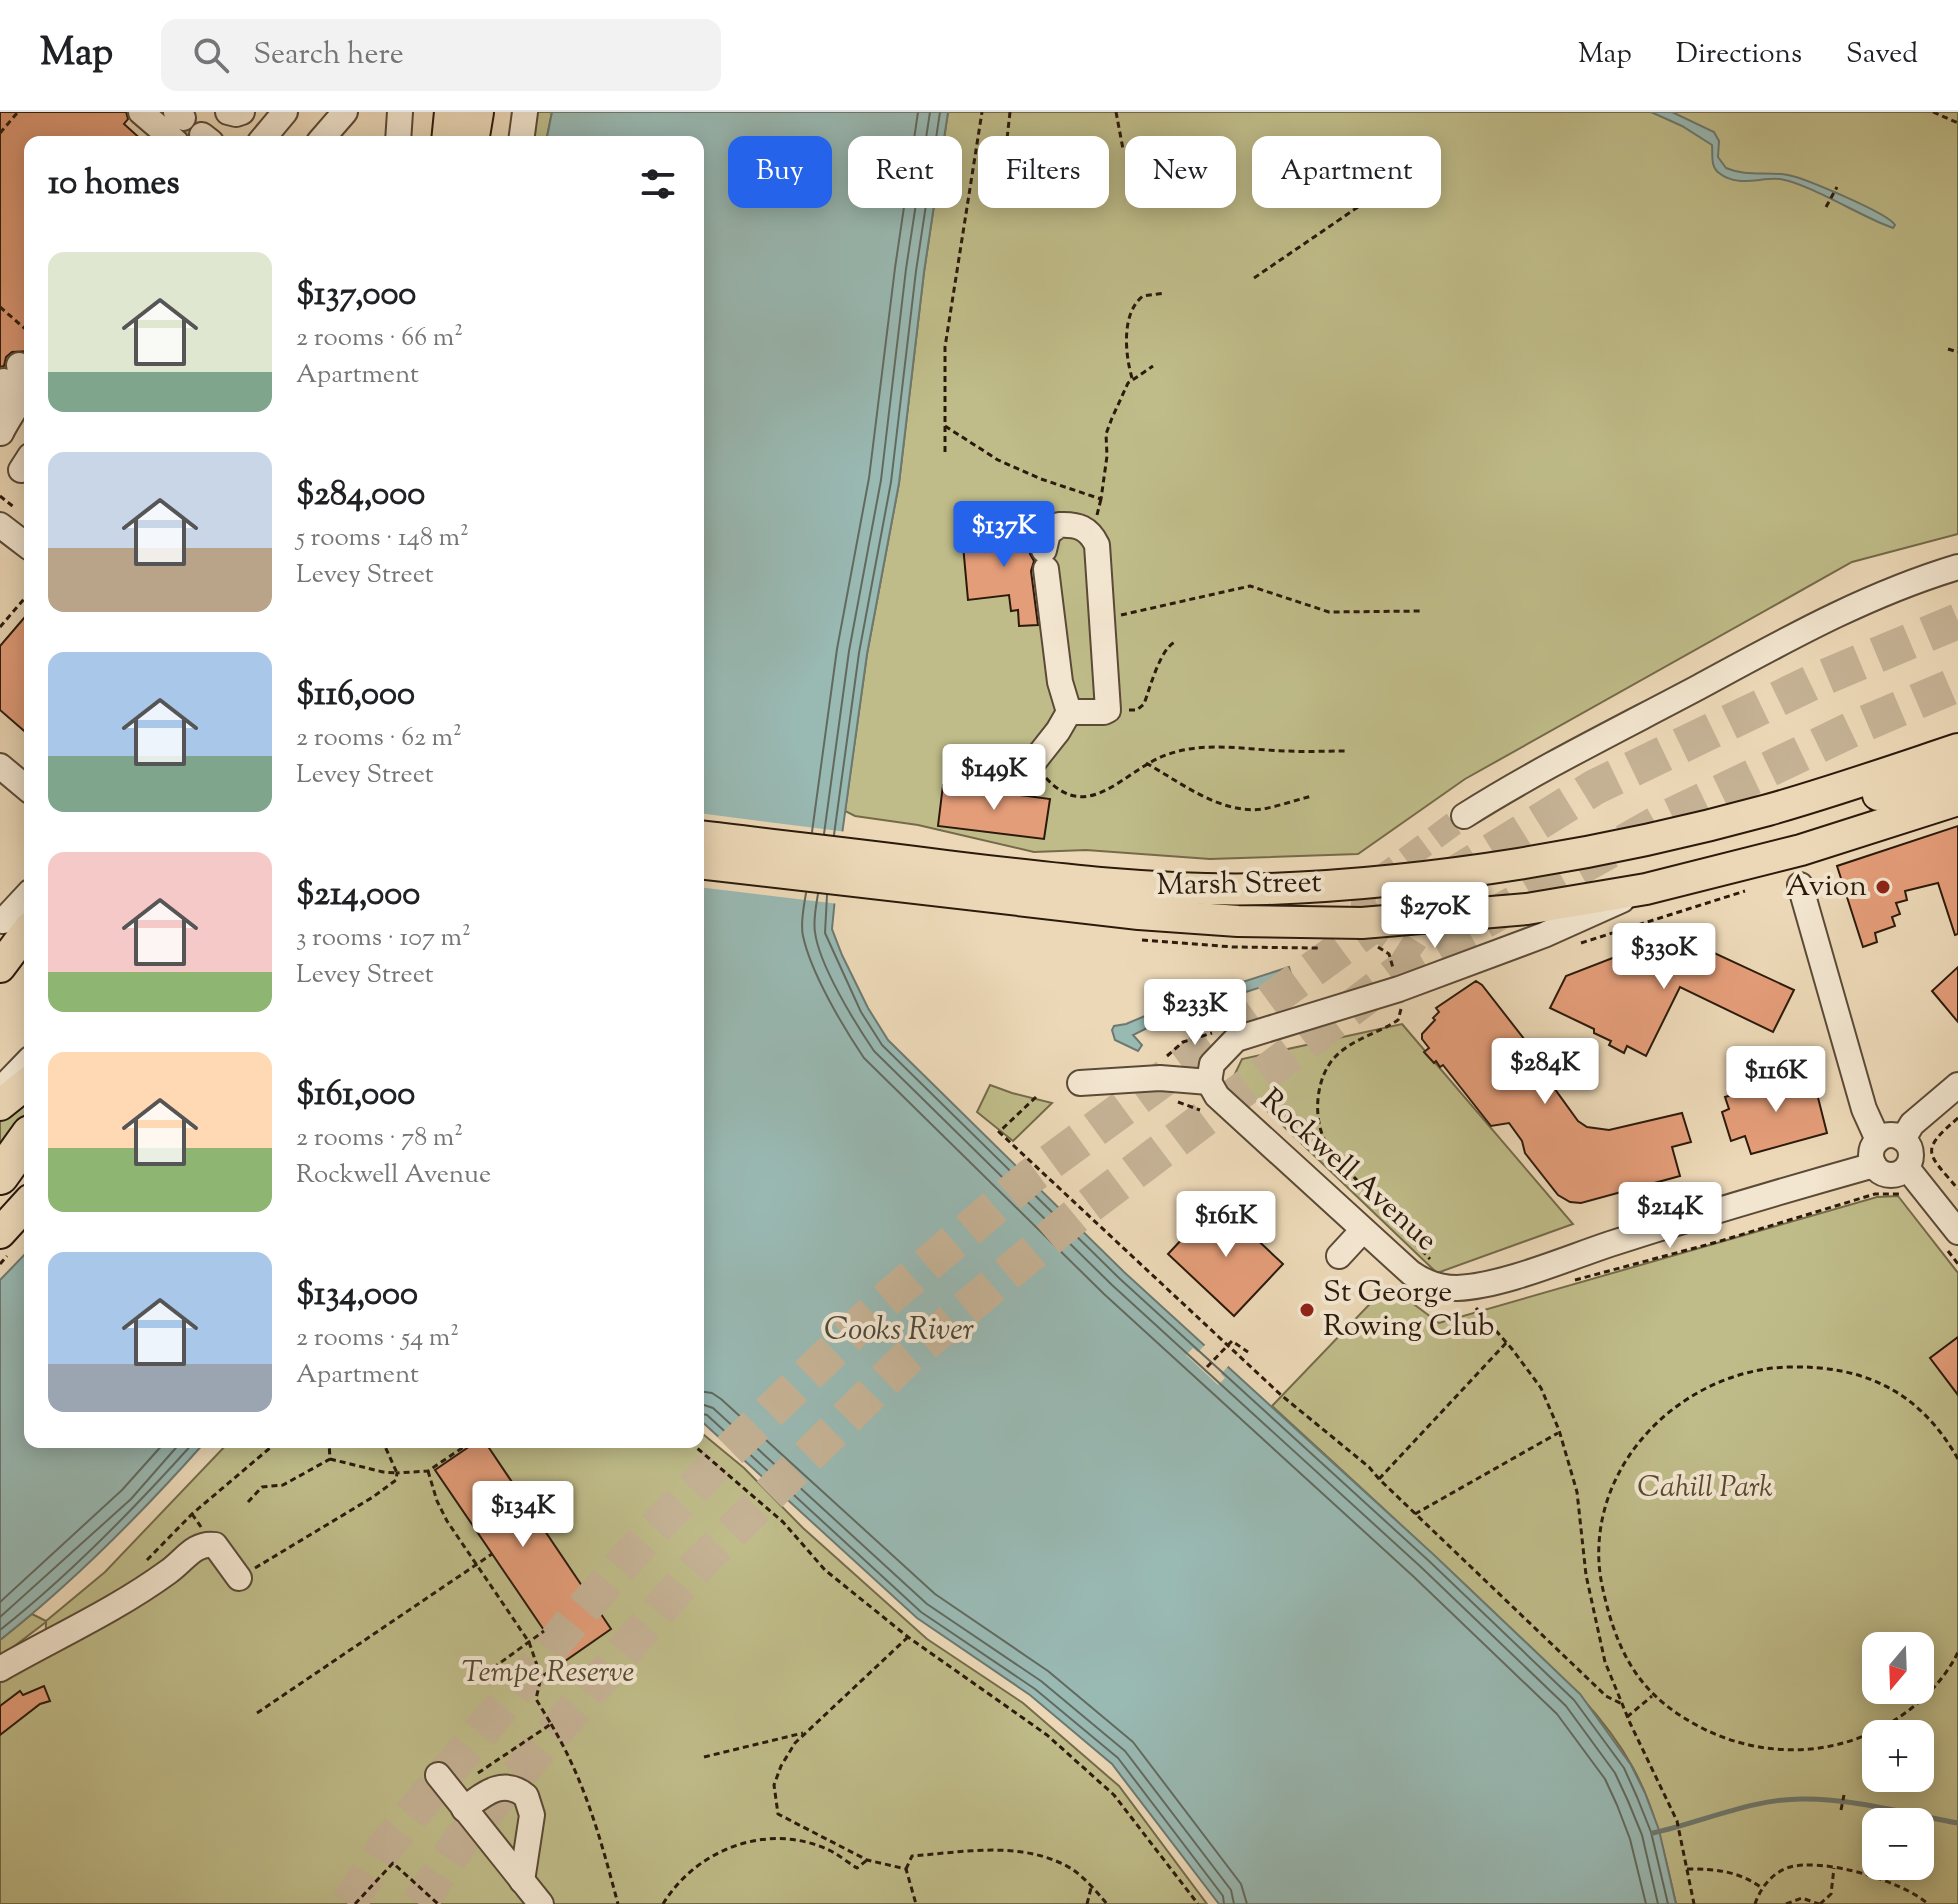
<!DOCTYPE html>
<meta charset="utf-8">
<style>
body{margin:0;font-family:"Sorts Mill Goudy",serif;background:#f2f2f2;color:#202124;height:100vh;display:flex;flex-direction:column;font-size:30px;white-space:nowrap}
*{box-sizing:border-box;margin:0}
p{font-size:26px;color:#757577}
.icon{flex:none;width:44px;height:44px;fill:none;stroke:currentColor;stroke-width:2;stroke-linecap:round;stroke-linejoin:round}
.map{position:relative;flex:1;overflow:hidden}
.details{position:absolute;left:24px;top:24px;width:680px;height:1312px;display:flex;flex-direction:column;background:#fff;border-radius:16px;box-shadow:0 4px 20px #0003}
.details>*{flex:none}
.hud{position:absolute;left:728px;top:24px;width:760px;height:72px;display:flex;gap:16px}
.needle{width:52px;rotate:199deg}
.tools{position:absolute;left:1862px;top:1520px;display:grid;gap:16px}
.tools a{display:grid;place-items:center;width:72px;height:72px;border-radius:16px;background:#fff;box-shadow:0 4px 20px #0003;font-size:40px}
.price{position:absolute;translate:-50% -68px;padding:0 18px;border-radius:8px;background:#fff;color:#222;font-size:26px;line-height:52px;filter:drop-shadow(0 2px 4px #0008)}
.price::after{content:'';position:absolute;left:50%;top:48px;width:24px;height:18px;margin-left:-12px;background:inherit;clip-path:polygon(0 0,100% 0,50% 100%)}
.price.current{background:#2563eb;color:#fff}
ul{padding:0;list-style:none}
li{display:flex;align-items:center;gap:24px;height:200px;padding:0 24px}
li span{display:grid;place-items:center;flex:none;width:224px;height:160px;border-radius:16px;color:#555}
li>.icon{margin-inline-start:auto}
span .icon{width:96px;height:96px;fill:#fffc;stroke-width:1}
li b{font-size:34px}
h2{display:flex;justify-content:space-between;align-items:center;height:96px;padding:0 24px;font-size:34px}
.tag{padding:0 28px;border-radius:16px;background:#fff;box-shadow:0 4px 20px #0003;font-size:28px;line-height:72px}
.tag.current{background:#2563eb;color:#fff}
header{display:flex;align-items:center;gap:48px;box-sizing:border-box;height:112px;padding:0 40px;background:#fff;border-bottom:2px solid #e0e0e0}
header strong{font-size:38px}
nav{display:flex;gap:44px;margin-inline-start:auto;font-size:28px}
.search{width:560px;height:72px;background:#f2f2f2;display:flex;align-items:center;gap:20px;box-sizing:border-box;padding:0 28px;border-radius:16px;color:#757577;font-size:30px}
.map>svg:first-child{display:block}
.green{fill:#bfbc89;stroke:#756b4a;stroke-width:2;fill-rule:evenodd}
.water{fill:#99b9b3;stroke:#6d7970;stroke-width:2}
.pier{fill:#ecd8b7}
.lines{fill:none;stroke-linecap:round;stroke-linejoin:round}
.shore{stroke:#626a60;stroke-width:2}
.stream{stroke:#6d7970;stroke-width:5}
.building{fill:#e49d79;stroke:#2b1a0c;stroke-width:2}
.minor-tunnel{stroke:#c5b295;stroke-width:24;stroke-dasharray:24 12;stroke-linecap:butt}
.highway-tunnel{stroke:#c5b295;stroke-width:36;stroke-dasharray:36 18;stroke-linecap:butt}
.minor-casing{stroke:#5b4a37;stroke-width:28}
.major-casing{stroke:#2b1a0c;stroke-width:34}
.highway-casing{stroke:#2b1a0c;stroke-width:40}
.path{stroke:#2b1a0c;stroke-width:3;stroke-dasharray:6 4;stroke-linecap:butt}
.minor{stroke:#f3e6d0;stroke-width:24}
.major{stroke:#ecd8b7;stroke-width:30}
.highway{stroke:#ecd8b7;stroke-width:36}
.poi-dot{fill:#8f2418;stroke:#f3e6d0;stroke-width:3}
.labels{text-anchor:middle;dominant-baseline:central;stroke-width:8;stroke-linejoin:round;paint-order:stroke}
.street-label{font-size:30px;fill:#2b1a0c;stroke:#f3e6d0}
.poi-label{font-size:30px;fill:#2b1a0c;stroke:#f3e6d0;text-anchor:end}
.park-label{font-size:30px;font-style:italic;fill:#574b32;stroke:#f3e6d0}
.water-label{font-size:32px;font-style:italic;fill:#4c4a3e;stroke:#f3e6d0}
</style>
<header>
<strong>Map</strong>
<div class="search"><svg class="icon" aria-label="search" viewBox="0 0 24 24"><circle cx="10" cy="10" r="6"/><path d="M15 15l6 6"/></svg>Search here</div>
<nav><a>Map</a><a>Directions</a><a>Saved</a></nav>
</header>
<div class="map">
<svg width="1958" height="1792" viewBox="0 0 1958 1792">
<rect width="100%" height="100%" fill="#ecd8b7"/>
<filter id="stains"><feTurbulence type="fractalNoise" baseFrequency=".0025" numOctaves="4"/><feColorMatrix values="0 0 0 0 .2 0 0 0 0 .09 0 0 0 0 .02 0 0 0 .5 -.17"/></filter>
<radialGradient id="worn" r=".72"><stop offset=".6" stop-color="#630" stop-opacity="0"/><stop offset="1" stop-color="#630" stop-opacity=".3"/></radialGradient>
<g class="green">
<path d="M536 0H552L546 30H530Z"/>
<path d="M948 0H1958V422L1852 450 1465 667 1358 742 1210 747 1086 738 1034 740 918 713 855 704 845 699 867 542 899 371 924 160Z"/>
<path d="M1402 912 1573 1112 1437 1161 1233 966 1242 947Z"/>
<path d="M990 973 1012 981 1052 991 1013 1029 977 1000Z"/>
<path d="M30 983V1004L7 1038H0V1009Z"/>
<path d="M1898 1084 1958 1161V1792H1676C1665 1744 1656 1697 1632 1654 1599 1595 1547 1551 1499 1505 1424 1433 1348 1364 1272 1294L1388 1173 1439 1211 1877 1085ZM1876 1534H1920V1578H1876ZM1876 1622H1920V1666H1876ZM1876 1710H1920V1754H1876Z"/>
<path d="M698 1318 744 1356 803 1416 927 1527 1023 1591 1119 1674 1207 1792H0V1569L45 1544 46 1510 0 1545V1528L32 1502 46 1509 105 1460 229 1330H698Z"/>
</g>
<g class="water">
<path d="M552 0H948L924 160 899 371 867 542 839 744 832 817 842 843 868 896 888 928 1124 1160 1434 1443 1580 1582 1631 1653 1645 1681 1659 1718 1676 1792H1219L1112 1652 1030 1583 917 1506 698 1306V30H546Z"/>
<path d="M1651 0H1672L1714 20 1719 29 1718 45 1726 56C1747 65 1766 59 1788 63 1804 66 1888 101 1895 113L1893 116 1883 112C1858 102 1804 70 1780 67 1760 65 1738 76 1719 61 1710 54 1713 43 1712 33L1682 14Z"/>
<path d="M1289 855 1292 865 1169 905 1133 923 1142 933 1138 939 1115 928 1112 918 1114 914 1126 912 1171 893Z"/>
<path d="M30 1137V1330H205C142 1401 75 1469 0 1528V1168Z"/>
</g>
<g class="pier">
<path d="M698 701 847 720 839 792 698 775Z"/>
<path d="M1209 1229 1231 1251 1221 1262 1225 1266 1218 1273 1186 1243 1193 1236 1198 1240Z"/>
</g>
<g class="lines">
<g class="shore">
<path d="M812 720 837 537 869 366 895 156 918 0"/>
<path d="M824 722 849 539 881 368 906 157 930 0"/>
<path d="M834 723 859 541 891 370 916 159 940 0"/>
<path d="M806 781C804 794 800 811 803 824 811 861 843 915 864 946L1104 1182 1414 1465 1557 1602 1605 1667 1617 1693 1630 1727 1646 1792"/>
<path d="M818 782C816 794 813 808 815 820 819 853 855 911 874 939L1112 1173 1422 1456 1566 1594 1615 1661 1628 1689 1642 1723 1658 1792"/>
<path d="M827 783 825 821 861 900 882 933 1119 1166 1429 1449 1574 1588 1624 1656 1637 1685 1651 1720 1668 1792"/>
<path d="M698 1279 712 1281 721 1287 935 1482 1048 1559 1133 1630 1241 1772 1247 1792"/>
<path d="M698 1291 713 1296 927 1492 1041 1569 1125 1639 1231 1778 1234 1792"/>
<path d="M698 1301 707 1303 921 1500 1035 1577 1118 1646 1223 1784 1224 1792"/>
<path d="M0 1490 122 1378 165 1330"/>
<path d="M0 1505 131 1387 181 1330"/>
<path d="M0 1518C71 1462 134 1397 194 1330"/>
</g>
<path class="stream" d="M1653 1721C1703 1710 1753 1686 1805 1687 1856 1687 1908 1702 1958 1711"/>
</g>
<g class="building">
<path d="M0 0H126L128 7 124 12 144 30H30V239L12 240 6 245 4 254 0 255Z"/>
<path d="M1028 403 1030 442 1034 449 1031 459 1038 513 1019 514 1018 498 1011 499 1009 483 968 488 963 433 1002 427 1000 405Z"/>
<path d="M30 499V624L0 598V534Z"/>
<path d="M943 673 1050 687 1044 727 938 714Z"/>
<path d="M1958 714V822L1955 823 1938 771 1905 779 1907 788 1896 791 1900 802 1892 805 1895 814 1875 821 1877 830 1863 835 1837 754Z"/>
<path d="M1669 820 1794 878 1773 920 1680 875 1646 944 1627 934 1624 941 1609 933 1611 929 1594 921V917L1550 896 1566 864 1667 825Z"/>
<path d="M1958 855V910L1932 879Z"/>
<path d="M1476 869 1482 873 1532 937 1555 966 1552 973 1578 1009 1587 1015 1609 1018 1682 1001 1691 1030 1672 1035 1680 1064 1581 1091 1570 1090 1558 1083 1525 1041 1522 1029 1509 1011 1491 1014 1443 953 1440 955 1436 949 1434 951 1424 940 1429 936 1422 927V922L1435 908 1433 906 1439 900 1436 896Z"/>
<path d="M1806 962H1812L1827 1021 1751 1042 1745 1024 1731 1029 1722 1000 1729 997 1725 985Z"/>
<path d="M1217 1090 1283 1152 1234 1204 1168 1142Z"/>
<path d="M1958 1225V1283L1930 1246Z"/>
<path d="M476 1330H485L611 1517 565 1549 435 1358Z"/>
<path d="M44 1574 50 1589 40 1592 0 1623V1594L20 1579 23 1583Z"/>
</g>
<g class="lines">
<g class="minor-tunnel">
<path d="M177 13 196 30"/>
<path d="M1419 845C1396 829 1343 806 1371 773L1464 704"/>
</g>
<g class="highway-tunnel">
<path d="M348 1792 388 1731 577 1504 650 1421 727 1341 881 1192 1031 1064 1373 813 1595 675 1815 569 1958 509"/>
<path d="M419 1792 461 1728 700 1451 907 1246 1078 1102 1419 845 1671 704 1861 613 1958 572"/>
</g>
<defs>
<g id="minor">
<path d="M141 0 176 30"/>
<path d="M176 0 183 6"/>
<path d="M228 0 236 2 242 0"/>
<path d="M202 23 211 30"/>
<path d="M260 30 285 0"/>
<path d="M319 30 345 0"/>
<path d="M398 30 400 0"/>
<path d="M521 30 525 0"/>
<path d="M0 298 8 285 4 269"/>
<path d="M1 321C12 297 35 278 19 253"/>
<path d="M21 358 30 344"/>
<path d="M0 413 30 436"/>
<path d="M1044 438 1048 421 1059 413C1078 412 1089 416 1097 433L1108 598 1104 600H1069"/>
<path d="M1032 652 1058 619 1069 600 1060 570 1046 457"/>
<path d="M0 654 30 679"/>
<path d="M1464 704C1540 656 1620 617 1699 575 1784 529 1865 483 1958 455"/>
<path d="M1800 773 1864 997 1878 1028"/>
<path d="M3 809 30 780"/>
<path d="M1209 970 1217 984 1411 1161C1425 1171 1440 1176 1457 1176 1503 1174 1565 1147 1610 1132 1697 1104 1785 1078 1874 1053"/>
<path d="M1209 970 1212 952 1236 927 1399 877 1544 823 1622 788"/>
<path d="M1080 971 1160 966 1209 970"/>
<path d="M1 977 30 947"/>
<circle cx="1891" cy="1043" r="20"/>
<path d="M1903 1027 1912 1012 1958 973"/>
<path d="M1907 1056 1958 1120"/>
<path d="M1339 1144 1363 1118"/>
<path d="M0 1557C56 1525 116 1498 168 1460 184 1449 194 1430 215 1433L239 1466"/>
<path d="M438 1663 541 1792"/>
<path d="M464 1697C484 1682 503 1665 526 1684L532 1703 522 1769"/>
</g>
<g id="major">
<path d="M447 30 450 0"/>
<path d="M1878 683 1958 663"/>
<path d="M698 724C781 734 864 743 947 754 1053 767 1160 780 1267 777 1433 771 1608 742 1768 698 1832 680 1895 658 1958 637"/>
<path d="M698 751 1139 802 1238 809 1362 811 1527 797 1646 777 1801 738 1958 688"/>
<path d="M0 855 30 815"/>
<path d="M0 993 30 969"/>
<path d="M0 1121 30 1088"/>
</g>
<g id="highway">
<path d="M470 30 475 0"/>
<path d="M0 1064 30 1022"/>
</g>
</defs>
<use href="#minor" class="minor-casing"/>
<use href="#major" class="major-casing"/>
<use href="#highway" class="highway-casing"/>
<g class="path">
<path d="M1010 0 1007 27 1011 52"/>
<path d="M1116 0 1123 37"/>
<path d="M1933 0 1958 11"/>
<path d="M0 21 18 0"/>
<path d="M1826 95 1837 75"/>
<path d="M1254 166 1358 95"/>
<path d="M0 195 30 221"/>
<path d="M1948 237 1958 240"/>
<path d="M1132 266C1125 242 1121 201 1143 184L1165 181"/>
<path d="M945 314 998 348 1041 367 1101 387 1107 344 1106 322 1112 306 1128 271 1153 254"/>
<path d="M945 340V235L982 0"/>
<path d="M0 384 15 396"/>
<path d="M1097 403 1101 387"/>
<path d="M1121 503 1250 474 1329 500 1423 499"/>
<path d="M0 515 30 480"/>
<path d="M1129 598H1137L1144 592C1150 576 1160 537 1175 530"/>
<path d="M1146 651C1180 670 1221 703 1263 697 1279 694 1296 688 1312 684"/>
<path d="M1046 666C1090 714 1125 656 1169 642 1207 629 1247 638 1286 639 1306 640 1327 639 1347 639"/>
<path d="M1142 828 1233 835 1318 836"/>
<path d="M1581 831 1745 779"/>
<path d="M1378 835 1389 842 1393 856"/>
<path d="M1401 897 1398 908C1377 922 1352 927 1335 945 1316 965 1313 1003 1324 1027 1333 1045 1350 1060 1363 1075 1385 1099 1407 1123 1430 1147"/>
<path d="M1167 944 1183 930 1212 921"/>
<path d="M1036 985 999 1020 1281 1283 1369 1355 1379 1367 1606 1584 1622 1592"/>
<path d="M1178 990 1200 998"/>
<path d="M1958 1006C1918 1040 1928 1041 1958 1077"/>
<path d="M1948 1139 1958 1152"/>
<path d="M0 1152 7 1144"/>
<path d="M1575 1168 1717 1130 1875 1082H1899"/>
<path d="M1476 1196 1512 1237 1541 1276 1559 1318 1577 1380 1586 1463 1605 1550 1630 1611 1677 1709 1694 1792"/>
<path d="M1207 1255 1232 1229 1248 1240"/>
<path d="M690 1330 783 1410 825 1458 908 1525 1047 1623 1114 1683 1198 1792"/>
<path d="M330 1347 383 1360 397 1361 383 1330"/>
<path d="M1958 1347C1920 1280 1865 1253 1788 1255 1687 1258 1593 1345 1599 1451 1600 1467 1604 1483 1608 1498 1624 1555 1649 1589 1702 1616 1745 1638 1797 1644 1843 1631 1889 1619 1937 1584 1958 1540"/>
<path d="M428 1359 437 1389 447 1409 529 1530 541 1565 565 1549"/>
<path d="M1379 1367 1507 1230"/>
<path d="M248 1390 262 1375 283 1373 330 1347 329 1330"/>
<path d="M192 1402 201 1415"/>
<path d="M1415 1402 1558 1321"/>
<path d="M147 1448 192 1402 277 1330"/>
<path d="M255 1456 373 1385 396 1368 397 1361 428 1359 471 1330"/>
<path d="M908 1525 795 1631 781 1654 774 1673 778 1702 867 1748 906 1757 916 1792"/>
<path d="M493 1556 544 1519"/>
<path d="M257 1601 492 1442"/>
<path d="M1627 1605 1652 1584"/>
<path d="M551 1612C585 1669 601 1728 618 1792"/>
<path d="M704 1645 803 1621"/>
<path d="M478 1661 551 1612 536 1587 541 1565"/>
<path d="M1841 1698 1844 1683"/>
<path d="M906 1757 912 1744C964 1740 1024 1728 1072 1757 1085 1766 1097 1780 1107 1792"/>
<path d="M1687 1757C1717 1757 1738 1759 1762 1776"/>
<path d="M355 1792 393 1751 438 1792"/>
<path d="M663 1792C697 1736 770 1709 831 1739 840 1744 849 1751 857 1756L867 1748"/>
<path d="M1087 1792 1091 1776"/>
<path d="M1755 1792C1760 1777 1771 1762 1787 1756 1820 1744 1903 1769 1928 1792"/>
<path d="M1786 1792 1802 1786 1819 1792"/>
<path d="M1820 1792 1831 1782 1834 1756"/>
</g>
<use href="#minor" class="minor"/>
<use href="#major" class="major"/>
<use href="#highway" class="highway"/>
</g>
<g class="poi-dot">
<circle cx="1883" cy="775" r="8"/>
<circle cx="1307" cy="1198" r="8"/>
</g>
<g class="labels">
<g class="street-label">
<text transform="translate(1239 773) rotate(-1)">Marsh Street</text>
<text transform="translate(1348 1059) rotate(42)">Rockwell Avenue</text>
</g>
<g class="poi-label">
<text x="1867" y="775">Avion</text>
<text x="1323" y="1181" text-anchor="start">St George<tspan x="1323" dy="34">Rowing Club</tspan></text>
</g>
<g class="park-label">
<text x="1705" y="1376">Cahill Park</text>
<text x="548" y="1561">Tempe Reserve</text>
</g>
<g class="water-label">
<text x="899" y="1219">Cooks River</text>
</g>
</g>
<rect width="100%" height="100%" filter="url(#stains)"/>
<rect width="100%" height="100%" fill="url(#worn)"/>
</svg>
<div class="tools">
<a><svg class="needle" viewBox="-14 -14 28 28"><path d="M0-13l5 13h-10z" fill="#e53935"/><path d="M0 13l5-13h-10z" fill="#757577"/></svg></a>
<a>+</a>
<a>−</a>
</div>
<b class="price current" style="left:1004px;top:457px">$137K</b>
<b class="price" style="left:994px;top:700px">$149K</b>
<b class="price" style="left:1435px;top:838px">$270K</b>
<b class="price" style="left:1664px;top:879px">$330K</b>
<b class="price" style="left:1195px;top:935px">$233K</b>
<b class="price" style="left:1545px;top:994px">$284K</b>
<b class="price" style="left:1776px;top:1002px">$116K</b>
<b class="price" style="left:1670px;top:1138px">$214K</b>
<b class="price" style="left:1226px;top:1147px">$161K</b>
<b class="price" style="left:523px;top:1437px">$134K</b>
<div class="hud">
<a class="tag current">Buy</a>
<a class="tag">Rent</a>
<a class="tag">Filters</a>
<a class="tag">New</a>
<a class="tag">Apartment</a>
</div>
<section class="details">
<h2>10 homes<svg class="icon" aria-label="filters" viewBox="0 0 24 24"><path d="M4 7h16M4 17h16"/><circle cx="9" cy="7" r="2"/><circle cx="15" cy="17" r="2"/></svg></h2>
<ul>
<li><span style="background:linear-gradient(#dfe7d0 75%,#7fa58c 0)"><svg class="icon" aria-label="home" viewBox="0 0 24 24"><path d="M3 11l9-7 9 7M6 9v11h12V9"/></svg></span><div><b>$137,000</b><p>2 rooms · 66 m²</p><p>Apartment</p></div></li>
<li><span style="background:linear-gradient(#c9d6e8 60%,#b9a48a 0)"><svg class="icon" aria-label="home" viewBox="0 0 24 24"><path d="M3 11l9-7 9 7M6 9v11h12V9"/></svg></span><div><b>$284,000</b><p>5 rooms · 148 m²</p><p>Levey Street</p></div></li>
<li><span style="background:linear-gradient(#a9c7e8 65%,#7fa58c 0)"><svg class="icon" aria-label="home" viewBox="0 0 24 24"><path d="M3 11l9-7 9 7M6 9v11h12V9"/></svg></span><div><b>$116,000</b><p>2 rooms · 62 m²</p><p>Levey Street</p></div></li>
<li><span style="background:linear-gradient(#f6c9c9 75%,#8fb573 0)"><svg class="icon" aria-label="home" viewBox="0 0 24 24"><path d="M3 11l9-7 9 7M6 9v11h12V9"/></svg></span><div><b>$214,000</b><p>3 rooms · 107 m²</p><p>Levey Street</p></div></li>
<li><span style="background:linear-gradient(#ffd9b3 60%,#8fb573 0)"><svg class="icon" aria-label="home" viewBox="0 0 24 24"><path d="M3 11l9-7 9 7M6 9v11h12V9"/></svg></span><div><b>$161,000</b><p>2 rooms · 78 m²</p><p>Rockwell Avenue</p></div></li>
<li><span style="background:linear-gradient(#a9c7e8 70%,#9aa5b1 0)"><svg class="icon" aria-label="home" viewBox="0 0 24 24"><path d="M3 11l9-7 9 7M6 9v11h12V9"/></svg></span><div><b>$134,000</b><p>2 rooms · 54 m²</p><p>Apartment</p></div></li>
</ul>
</section>
</div>
